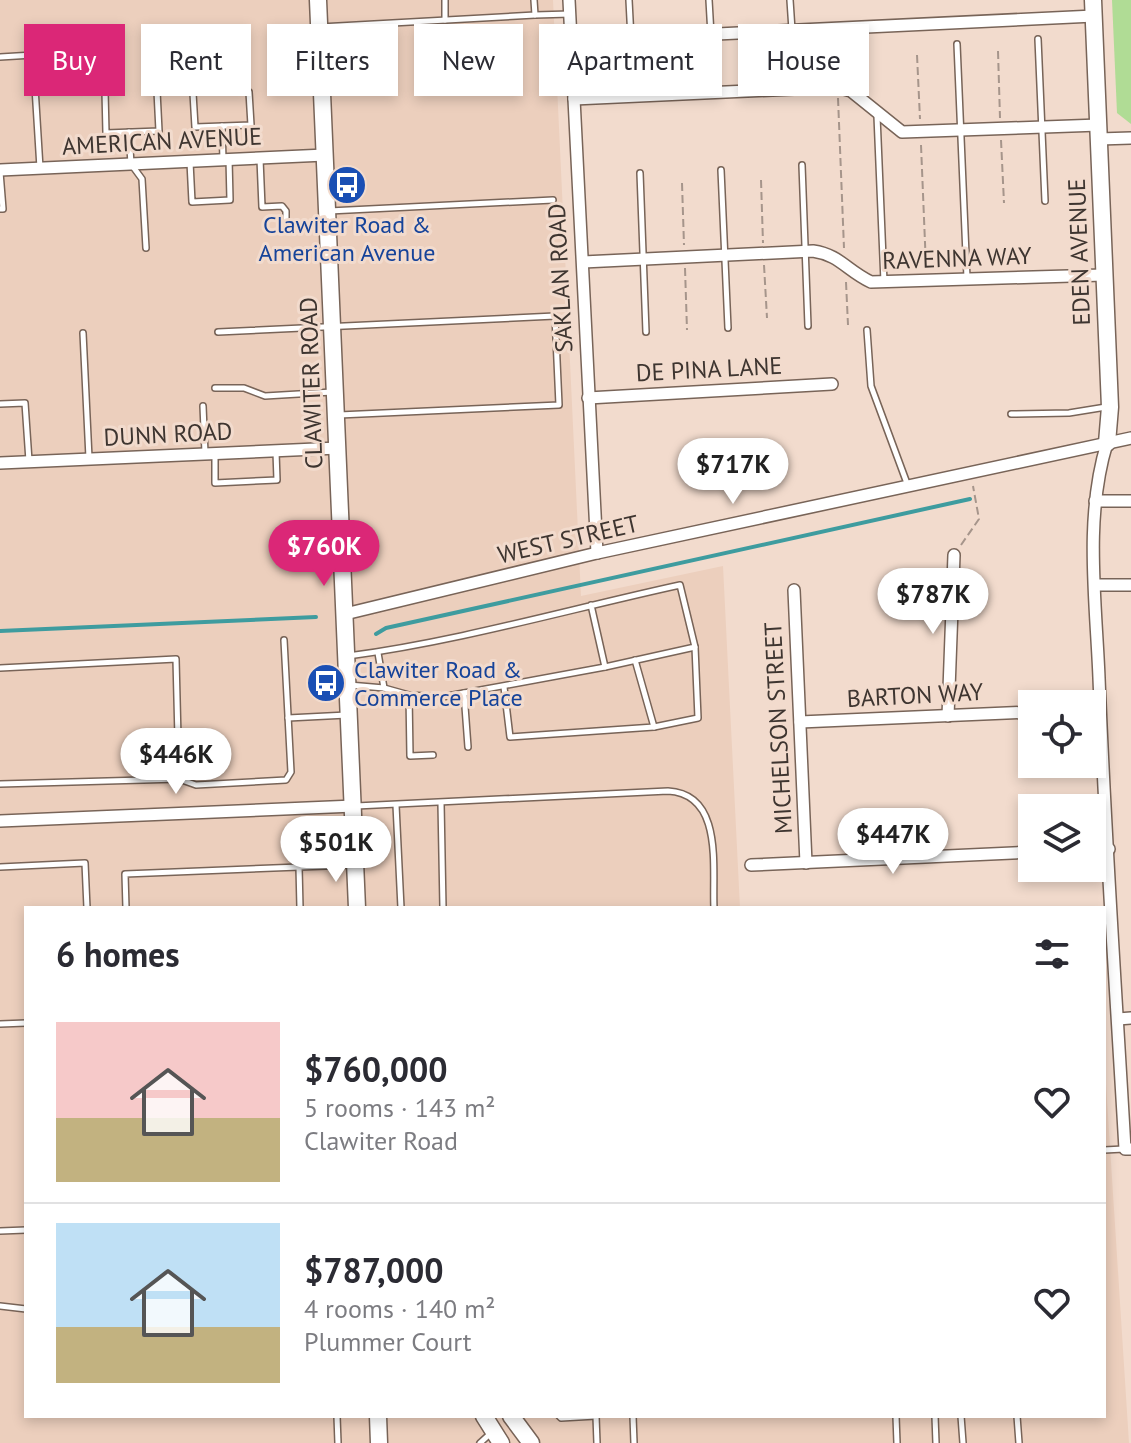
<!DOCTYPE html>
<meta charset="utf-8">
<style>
body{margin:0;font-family:"PT Sans",sans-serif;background:#f7f7f7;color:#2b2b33;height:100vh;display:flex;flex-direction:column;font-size:30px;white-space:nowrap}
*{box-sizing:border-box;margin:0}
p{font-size:26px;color:#7c7c81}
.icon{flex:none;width:44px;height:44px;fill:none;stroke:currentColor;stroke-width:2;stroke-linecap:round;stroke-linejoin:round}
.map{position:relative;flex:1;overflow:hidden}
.details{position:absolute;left:24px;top:906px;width:1082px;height:512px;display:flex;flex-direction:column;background:#fff;border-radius:0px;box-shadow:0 4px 12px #0003}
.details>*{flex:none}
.top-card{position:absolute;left:24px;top:24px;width:1084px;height:72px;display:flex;gap:16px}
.fabs{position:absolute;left:1018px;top:690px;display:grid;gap:16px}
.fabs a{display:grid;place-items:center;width:88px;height:88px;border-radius:0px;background:#fff;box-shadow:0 4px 12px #0003;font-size:40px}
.price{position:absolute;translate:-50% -68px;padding:0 18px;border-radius:28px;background:#fff;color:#222;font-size:26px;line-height:52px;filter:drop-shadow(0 2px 4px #0008)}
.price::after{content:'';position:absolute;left:50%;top:48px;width:24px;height:18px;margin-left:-12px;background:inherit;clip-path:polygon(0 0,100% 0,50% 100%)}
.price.active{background:#db2777;color:#fff}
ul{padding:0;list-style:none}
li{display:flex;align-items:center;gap:24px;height:200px;padding:0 32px}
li+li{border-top:2px solid #e1e1e2}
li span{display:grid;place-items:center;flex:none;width:224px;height:160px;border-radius:0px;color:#555}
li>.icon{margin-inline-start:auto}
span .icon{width:96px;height:96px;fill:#fffc;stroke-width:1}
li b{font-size:34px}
h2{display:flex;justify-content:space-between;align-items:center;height:96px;padding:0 32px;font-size:34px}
.chip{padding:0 28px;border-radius:0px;background:#fff;box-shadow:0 4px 12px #0003;font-size:28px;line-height:72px}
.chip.active{background:#db2777;color:#fff}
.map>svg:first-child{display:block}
.built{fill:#eccfbd}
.green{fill:#b0dc95}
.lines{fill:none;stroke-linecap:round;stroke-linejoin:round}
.stream{stroke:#3e9c9f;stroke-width:4}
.lane-casing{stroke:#786458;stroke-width:8}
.street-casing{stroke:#786458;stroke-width:14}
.secondary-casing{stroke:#786458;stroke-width:19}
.path{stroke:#a6958b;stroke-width:2;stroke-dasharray:8 4;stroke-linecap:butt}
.lane{stroke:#fff;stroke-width:5}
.street{stroke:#fff;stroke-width:11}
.secondary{stroke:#fff;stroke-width:16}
.labels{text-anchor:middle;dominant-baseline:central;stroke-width:6;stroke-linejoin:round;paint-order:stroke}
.street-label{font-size:24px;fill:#3e3530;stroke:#f2dbcd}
.transit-label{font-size:24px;fill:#164399;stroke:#f2dbcd}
</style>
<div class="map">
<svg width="1131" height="1443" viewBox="0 0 1131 1443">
<rect width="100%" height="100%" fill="#f2dbcd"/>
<path class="built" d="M0 0H553L581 596 723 566 740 908H26V1416H1104V1053L1129 1443H0Z"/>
<path class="green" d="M1112 0H1131V124L1117 113Z"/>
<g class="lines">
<g class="stream">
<path d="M0 631 316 617"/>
<path d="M376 634 386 628 970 499"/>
</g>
<defs>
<g id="lane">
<path d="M445 0V20"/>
<path d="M629 0 631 39"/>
<path d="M709 0 711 35"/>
<path d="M790 0 792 30"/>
<path d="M535 15 570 14"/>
<path d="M320 27 535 15 534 0"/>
<path d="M1038 39 1045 201"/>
<path d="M957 44 967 278"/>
<path d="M0 57 33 55 40 168"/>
<path d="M105 91 106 133 159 131 157 91"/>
<path d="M193 93 195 127 251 125 249 92"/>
<path d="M877 116 884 282"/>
<path d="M222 126 223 160"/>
<path d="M129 132 131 164 142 179 146 248"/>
<path d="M260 159 262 207 282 206 286 211V227L323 226"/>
<path d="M190 162 192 202 230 200 229 159"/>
<path d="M802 165 808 326"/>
<path d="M721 170 728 328"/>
<path d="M640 173 646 332"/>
<path d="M0 209H3L0 172"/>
<path d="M329 211 553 200"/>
<path d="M867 330 871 386 908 486"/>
<path d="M218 332 555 316 559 405 339 415"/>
<path d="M83 333 89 458"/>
<path d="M215 388H244L265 396 332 392"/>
<path d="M0 404 25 403 29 461"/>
<path d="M203 406 205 453"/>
<path d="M1011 414 1069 413 1106 407"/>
<path d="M215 455V483L277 480 276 452"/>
<path d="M378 653 384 688"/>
<path d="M348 656C460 641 570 609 680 585L695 647 605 667 591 605"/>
<path d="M0 668 176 659 179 778"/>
<path d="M349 685 384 688 409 695 442 697 605 667"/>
<path d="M504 687 510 737 654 727 635 660"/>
<path d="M464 693 468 747"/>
<path d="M409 695 410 756 433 755"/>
<path d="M288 718 347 715"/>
<path d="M654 727 698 718 695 647"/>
<path d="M0 784 179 779 196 785 286 780 291 772 284 640"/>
<path d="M441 803 443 908"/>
<path d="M396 805 401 908"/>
<path d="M356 806 668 791C724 794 712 868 714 908"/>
<path d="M0 867 85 863 87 908"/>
<path d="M126 908 125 874 299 867"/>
<path d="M300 908 299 867 353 865"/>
<path d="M0 1024 26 1023"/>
<path d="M1104 1150 1124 1149"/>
<path d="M0 1231 26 1230"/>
<path d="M0 1306 26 1309"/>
<path d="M337 1416 338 1443"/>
<path d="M559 1416 561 1418 596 1416"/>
<path d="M596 1416 597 1443"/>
<path d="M633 1416 634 1443"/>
<path d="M896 1416 897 1443"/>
<path d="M935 1416 936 1443"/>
<path d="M961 1416 963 1443"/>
<path d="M1017 1416 1019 1443"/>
<path d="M480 1443 491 1433"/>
</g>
<g id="street">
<path d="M569 0 597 553"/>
<path d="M571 41 1094 16"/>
<path d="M574 99 837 87 851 91 902 132 1099 125"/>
<path d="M1099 139 1131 138"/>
<path d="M0 170 325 155"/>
<path d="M583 262 813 251C840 255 846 270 871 282L1103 275"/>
<path d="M588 398 832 384"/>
<path d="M1107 443C1084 518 1096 601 1099 678 1105 835 1116 992 1125 1149H1131"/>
<path d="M0 463 338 448"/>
<path d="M1095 501H1131"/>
<path d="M1096 585H1131"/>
<path d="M794 590 806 863"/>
<path d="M345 614 597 553 1131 438"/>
<path d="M948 716 954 555"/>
<path d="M800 722 1032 712"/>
<path d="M0 821 354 806"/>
<path d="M1092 849H1109"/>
<path d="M751 865 1032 852"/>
<path d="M1118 1019 1131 1018"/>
</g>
<g id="secondary">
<path d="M318 0 357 908"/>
<path d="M1093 0 1110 407 1107 443"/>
<path d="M378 1416 379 1443"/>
<path d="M484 1416 501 1443"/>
<path d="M511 1416 531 1443"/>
</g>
</defs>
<use href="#lane" class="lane-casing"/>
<use href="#street" class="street-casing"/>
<use href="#secondary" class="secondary-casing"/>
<g class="path">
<path d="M998 51 1000 118"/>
<path d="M917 55 920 119"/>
<path d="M838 98 844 248"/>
<path d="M1001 140 1004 203"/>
<path d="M921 145 926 267"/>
<path d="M761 180 763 243"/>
<path d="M682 183 684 245"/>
<path d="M764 265 767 318"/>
<path d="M685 268 687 330"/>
<path d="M846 282 848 325"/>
<path d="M961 545 979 519 973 486"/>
</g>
<use href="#lane" class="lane"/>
<use href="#street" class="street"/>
<use href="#secondary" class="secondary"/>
</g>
<defs>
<symbol id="bus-disc" viewBox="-11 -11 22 22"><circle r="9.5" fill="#1a4fb4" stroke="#f2dbcd"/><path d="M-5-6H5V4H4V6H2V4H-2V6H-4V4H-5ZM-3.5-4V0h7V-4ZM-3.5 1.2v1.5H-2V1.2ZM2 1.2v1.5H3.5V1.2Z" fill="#fff"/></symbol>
</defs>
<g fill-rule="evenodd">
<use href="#bus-disc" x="325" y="163" width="44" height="44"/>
<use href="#bus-disc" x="304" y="661" width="44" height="44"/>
</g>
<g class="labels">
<g class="street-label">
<text transform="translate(162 141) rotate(-3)">AMERICAN AVENUE</text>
<text transform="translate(1079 252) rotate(-92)">EDEN AVENUE</text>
<text transform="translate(957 258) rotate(-2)">RAVENNA WAY</text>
<text transform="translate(560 278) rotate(-93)">SAKLAN ROAD</text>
<text transform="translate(709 369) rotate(-3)">DE PINA LANE</text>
<text transform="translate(311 383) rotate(-92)">CLAWITER ROAD</text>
<text transform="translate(168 434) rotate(-3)">DUNN ROAD</text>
<text transform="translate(568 539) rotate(-13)">WEST STREET</text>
<text transform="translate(915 695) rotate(-3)">BARTON WAY</text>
<text transform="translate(778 728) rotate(-93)">MICHELSON STREET</text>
</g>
<g class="transit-label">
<text x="347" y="224">Clawiter Road &amp;<tspan x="347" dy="28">American Avenue</tspan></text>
<text x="354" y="669" text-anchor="start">Clawiter Road &amp;<tspan x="354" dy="28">Commerce Place</tspan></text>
</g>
</g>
</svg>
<div class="fabs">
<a><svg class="icon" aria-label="locate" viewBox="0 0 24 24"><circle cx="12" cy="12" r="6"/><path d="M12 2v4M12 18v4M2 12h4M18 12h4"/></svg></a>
<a><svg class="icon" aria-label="layers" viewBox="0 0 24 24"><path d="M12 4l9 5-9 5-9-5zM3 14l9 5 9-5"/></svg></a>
</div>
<b class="price" style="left:733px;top:506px">$717K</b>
<b class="price active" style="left:324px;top:588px">$760K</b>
<b class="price" style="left:933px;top:636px">$787K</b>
<b class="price" style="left:176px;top:796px">$446K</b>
<b class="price" style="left:893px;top:876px">$447K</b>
<b class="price" style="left:336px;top:884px">$501K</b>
<div class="top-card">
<a class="chip active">Buy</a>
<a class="chip">Rent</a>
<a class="chip">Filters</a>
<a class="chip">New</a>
<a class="chip">Apartment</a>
<a class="chip">House</a>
</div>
<section class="details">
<h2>6 homes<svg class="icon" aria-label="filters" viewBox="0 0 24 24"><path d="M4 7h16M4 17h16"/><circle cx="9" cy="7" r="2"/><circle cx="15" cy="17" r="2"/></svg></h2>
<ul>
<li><span style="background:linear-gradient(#f6c9c9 60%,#c2b280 0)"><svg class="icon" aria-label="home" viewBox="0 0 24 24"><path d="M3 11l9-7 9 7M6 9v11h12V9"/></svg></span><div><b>$760,000</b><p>5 rooms · 143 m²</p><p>Clawiter Road</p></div><svg class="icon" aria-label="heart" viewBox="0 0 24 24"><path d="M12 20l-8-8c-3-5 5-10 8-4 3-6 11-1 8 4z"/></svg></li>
<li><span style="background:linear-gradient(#bfe0f5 65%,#c2b280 0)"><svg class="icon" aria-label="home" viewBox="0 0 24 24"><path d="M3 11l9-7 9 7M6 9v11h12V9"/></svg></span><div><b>$787,000</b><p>4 rooms · 140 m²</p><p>Plummer Court</p></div><svg class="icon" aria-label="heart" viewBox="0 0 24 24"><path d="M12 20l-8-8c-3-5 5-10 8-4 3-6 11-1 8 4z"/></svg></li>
</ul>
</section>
</div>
